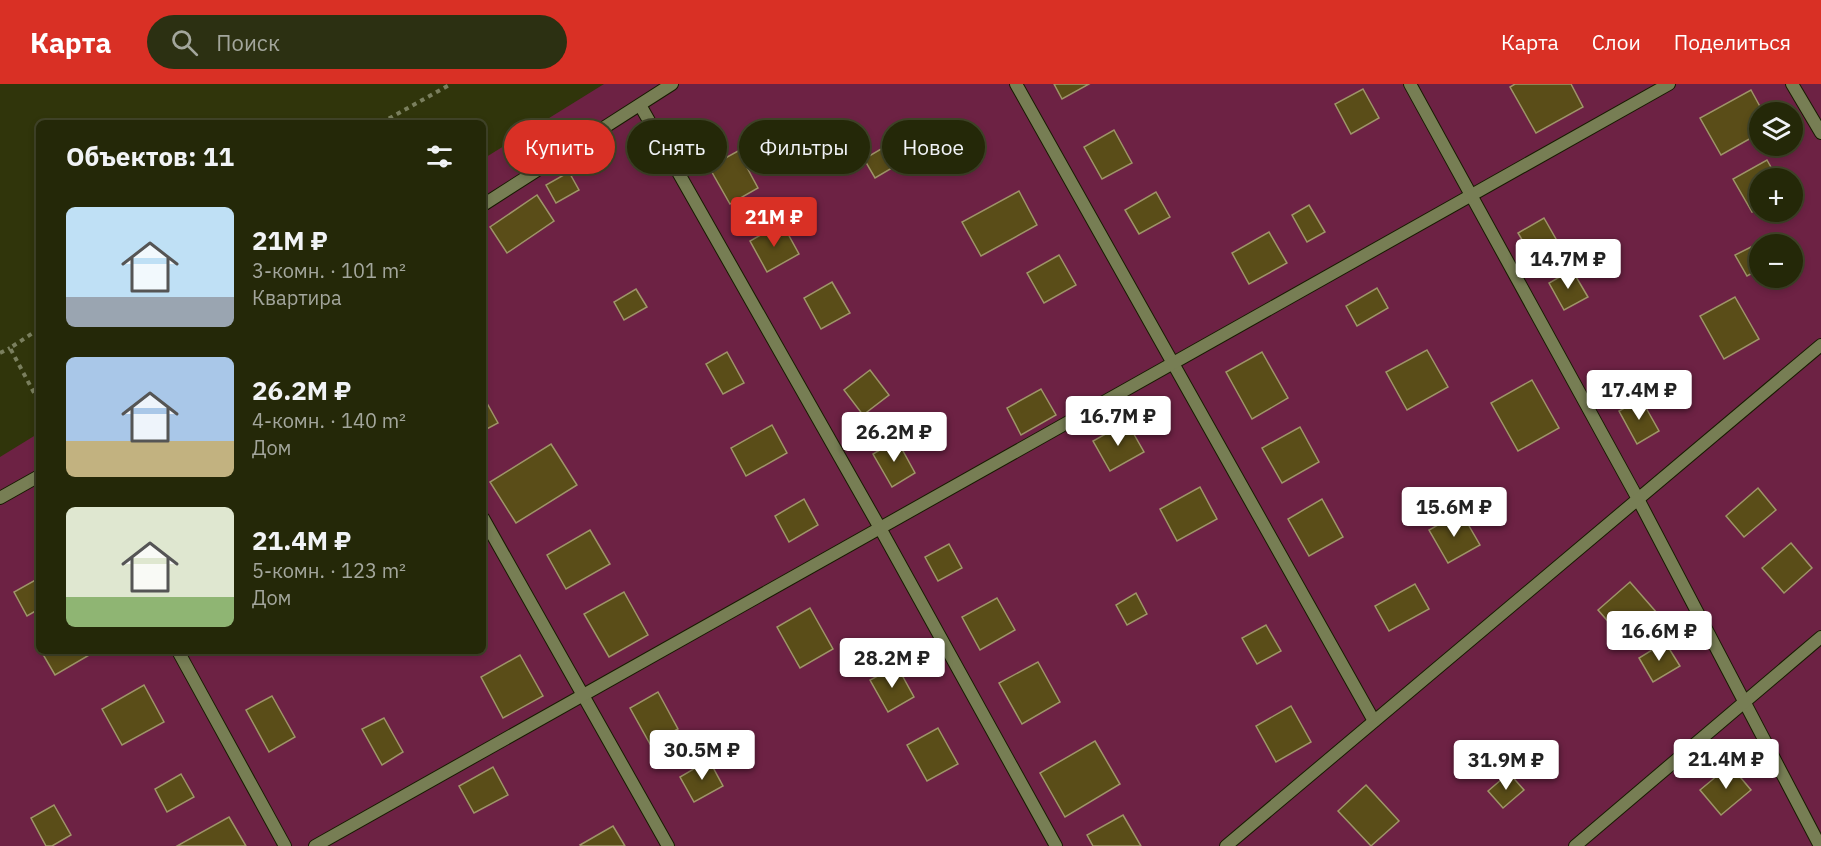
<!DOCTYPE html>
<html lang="ru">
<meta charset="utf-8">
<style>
body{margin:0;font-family:"IBM Plex Sans",sans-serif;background:#2c3012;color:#f1f3f6;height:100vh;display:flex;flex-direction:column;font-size:22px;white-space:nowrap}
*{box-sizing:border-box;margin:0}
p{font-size:20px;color:#a3a69c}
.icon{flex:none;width:33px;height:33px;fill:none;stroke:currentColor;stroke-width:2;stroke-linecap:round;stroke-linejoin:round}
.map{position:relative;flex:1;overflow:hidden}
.drawer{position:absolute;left:36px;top:36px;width:450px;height:534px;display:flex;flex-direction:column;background:#242808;border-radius:9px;box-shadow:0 3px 9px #0003,0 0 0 2px #414429}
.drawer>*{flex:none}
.banner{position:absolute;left:504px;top:36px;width:570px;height:54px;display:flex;gap:12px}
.buttons{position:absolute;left:1749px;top:18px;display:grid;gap:12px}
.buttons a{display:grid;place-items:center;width:54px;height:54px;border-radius:50%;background:#242808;box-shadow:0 3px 9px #0003,0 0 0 2px #414429;font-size:30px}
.price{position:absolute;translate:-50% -51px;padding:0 14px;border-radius:6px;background:#fff;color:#222;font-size:20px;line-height:39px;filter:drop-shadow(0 2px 3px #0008)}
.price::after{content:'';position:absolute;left:50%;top:36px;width:18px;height:14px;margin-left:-9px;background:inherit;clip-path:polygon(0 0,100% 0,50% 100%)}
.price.active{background:#d93025;color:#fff}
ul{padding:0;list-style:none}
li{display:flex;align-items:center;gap:18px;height:150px;padding:0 30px}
li span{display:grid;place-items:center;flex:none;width:168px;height:120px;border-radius:9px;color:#555}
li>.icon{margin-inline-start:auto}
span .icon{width:72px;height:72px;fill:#fffc;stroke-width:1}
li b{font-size:26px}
h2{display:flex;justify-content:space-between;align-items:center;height:72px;padding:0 30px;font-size:26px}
.chip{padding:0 21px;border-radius:27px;background:#242808;box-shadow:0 3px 9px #0003,0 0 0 2px #414429;font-size:21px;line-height:54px}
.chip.active{background:#d93025;color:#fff}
header{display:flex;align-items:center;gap:36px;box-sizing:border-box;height:84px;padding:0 30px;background:#d93025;color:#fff}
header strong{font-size:28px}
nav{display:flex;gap:33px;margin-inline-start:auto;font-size:21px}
.search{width:420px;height:54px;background:#2c3012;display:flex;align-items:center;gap:15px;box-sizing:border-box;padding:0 21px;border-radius:33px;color:#a3a69c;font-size:22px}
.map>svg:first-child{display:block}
.green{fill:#6d2244;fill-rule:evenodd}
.building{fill:#5a4d18;stroke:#9f9469;stroke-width:1.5}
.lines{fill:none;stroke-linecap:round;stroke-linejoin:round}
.lane-casing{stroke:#181b00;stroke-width:14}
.street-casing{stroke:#181b00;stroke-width:14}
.path{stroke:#7a7f5e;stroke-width:4;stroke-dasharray:4.5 4.5;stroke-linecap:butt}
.lane{stroke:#777e54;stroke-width:12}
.street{stroke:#777e54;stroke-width:12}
</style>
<header>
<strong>Карта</strong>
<div class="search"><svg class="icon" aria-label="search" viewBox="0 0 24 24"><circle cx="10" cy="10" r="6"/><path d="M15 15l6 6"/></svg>Поиск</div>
<nav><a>Карта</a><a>Слои</a><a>Поделиться</a></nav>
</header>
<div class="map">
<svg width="1821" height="762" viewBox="0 0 1821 762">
<rect width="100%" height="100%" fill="#30350b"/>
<path class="green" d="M604 0H1821V762H0V373L39 349V567H483V75ZM1760 28H1792V62H1760ZM1760 94H1792V128H1760ZM1760 160H1792V194H1760Z"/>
<g class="building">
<path d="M1054 0H1089L1062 15Z"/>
<path d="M1515 0H1571L1583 23 1536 49 1510 3Z"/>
<path d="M1363 5 1379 34 1351 50 1335 20Z"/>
<path d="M1751 6 1763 28H1760V49L1721 71 1700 34Z"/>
<path d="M1114 46 1132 79 1102 95 1084 63Z"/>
<path d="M881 65 892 84 875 94 864 75Z"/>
<path d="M738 67 758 104 730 120 709 83Z"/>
<path d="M1767 76 1777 94H1760V124L1752 128 1733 95Z"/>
<path d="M569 88 579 106 556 119 546 101Z"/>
<path d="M1019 107 1037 141 981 172 962 138Z"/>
<path d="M1156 108 1170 133 1139 150 1125 126Z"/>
<path d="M537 111 554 137 507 169 490 143Z"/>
<path d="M1309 121 1325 148 1307 158 1292 131Z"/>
<path d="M1544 134 1560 162 1534 176 1518 149Z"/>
<path d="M782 139 799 170 767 188 750 157Z"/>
<path d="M1269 148 1287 179 1249 200 1232 169Z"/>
<path d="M1759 159 1760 185 1747 192 1735 171Z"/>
<path d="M1059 171 1076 201 1044 219 1027 189Z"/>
<path d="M1572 186 1588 213 1564 226 1549 199Z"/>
<path d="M832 198 850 229 821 245 804 214Z"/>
<path d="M1377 204 1388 224 1357 242 1346 222Z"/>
<path d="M636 205 647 223 624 236 614 218Z"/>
<path d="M1735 213 1759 255 1724 275 1700 232Z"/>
<path d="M1427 266 1448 303 1407 326 1386 288Z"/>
<path d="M727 268 744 299 723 310 706 280Z"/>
<path d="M1262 268 1288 314 1252 335 1226 288Z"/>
<path d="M870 286 889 311 863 331 844 306Z"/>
<path d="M1532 296 1559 344 1518 367 1491 319Z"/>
<path d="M1041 305 1056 331 1021 351 1007 324Z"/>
<path d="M483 312 498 339 483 347Z"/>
<path d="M1641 315 1659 347 1637 360 1619 327Z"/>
<path d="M1127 338 1144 368 1110 387 1093 357Z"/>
<path d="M772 341 787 369 746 392 731 364Z"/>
<path d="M1300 343 1319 378 1282 399 1262 364Z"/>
<path d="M897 356 915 389 892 403 873 370Z"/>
<path d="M551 360 577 401 516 439 490 398Z"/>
<path d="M1200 403 1217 435 1177 457 1160 425Z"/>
<path d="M1758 404 1776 426 1744 453 1726 432Z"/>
<path d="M804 415 818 441 789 458 775 432Z"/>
<path d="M1322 415 1343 453 1309 472 1288 435Z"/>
<path d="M1461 428 1480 461 1448 479 1429 446Z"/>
<path d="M590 446 610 480 566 505 547 471Z"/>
<path d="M1791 459 1812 484 1784 509 1762 484Z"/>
<path d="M949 460 962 484 938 497 925 473Z"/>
<path d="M39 494V525L27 532 14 508Z"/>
<path d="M1630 498 1657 529 1625 557 1598 526Z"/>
<path d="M1415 500 1429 525 1389 547 1375 522Z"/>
<path d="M624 508 648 551 609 573 584 530Z"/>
<path d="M1136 509 1147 530 1127 541 1116 521Z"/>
<path d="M997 514 1015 546 980 566 962 533Z"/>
<path d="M810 524 833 565 800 584 777 543Z"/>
<path d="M1266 541 1281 567 1257 580 1242 554Z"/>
<path d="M1665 558 1680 582 1653 598 1639 574Z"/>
<path d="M41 567H89L91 570 55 591Z"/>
<path d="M520 571 543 612 503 634 481 593Z"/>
<path d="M1038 578 1060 618 1022 640 999 599Z"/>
<path d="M897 582 914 613 888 628 870 596Z"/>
<path d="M144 601 164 638 122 661 102 625Z"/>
<path d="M658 608 678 645 650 660 630 624Z"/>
<path d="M272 612 295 653 269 668 246 626Z"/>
<path d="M1291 622 1311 658 1276 678 1256 642Z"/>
<path d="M384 634 403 668 382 681 362 645Z"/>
<path d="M938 644 958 680 927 697 907 661Z"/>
<path d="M1095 657 1120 700 1065 733 1040 689Z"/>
<path d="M709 676 723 702 694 718 680 693Z"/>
<path d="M1730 681 1751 706 1721 731 1700 706Z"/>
<path d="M493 683 508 711 474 729 459 702Z"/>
<path d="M1509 689 1524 706 1503 724 1488 707Z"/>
<path d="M181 690 194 713 167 728 155 705Z"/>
<path d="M1366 701 1399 737 1371 762 1338 727Z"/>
<path d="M54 721 71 751 52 762H46L31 734Z"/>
<path d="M1123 731 1141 762H1093L1087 751Z"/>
<path d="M229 733 246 762H177Z"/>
<path d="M613 742 625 762H581L580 761Z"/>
</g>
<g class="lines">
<defs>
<g id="lane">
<path d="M1016 0 1374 637"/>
<path d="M1410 0 1638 415 1820 762"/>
<path d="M1792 0 1821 49"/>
<path d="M640 21 880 444 1056 762"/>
<path d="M483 434 668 762"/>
</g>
<g id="street">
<path d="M483 121 672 0"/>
<path d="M0 414 39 392"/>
<path d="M178 567 285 762"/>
<path d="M315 762 1669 0"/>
<path d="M1226 762 1821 261"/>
<path d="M1575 762 1821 553"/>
</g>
</defs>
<use href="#lane" class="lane-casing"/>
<use href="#street" class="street-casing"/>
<g class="path">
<path d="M381 39 451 0"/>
<path d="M39 245 10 264 39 318"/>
<path d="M0 269 10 264"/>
</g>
<use href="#lane" class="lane"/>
<use href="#street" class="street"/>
</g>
</svg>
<div class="buttons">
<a><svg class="icon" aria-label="layers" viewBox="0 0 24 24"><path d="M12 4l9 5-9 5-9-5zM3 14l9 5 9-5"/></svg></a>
<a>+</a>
<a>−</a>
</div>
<b class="price active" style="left:774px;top:164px">21M ₽</b>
<b class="price" style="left:1568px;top:206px">14.7M ₽</b>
<b class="price" style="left:1639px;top:337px">17.4M ₽</b>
<b class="price" style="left:1118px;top:363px">16.7M ₽</b>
<b class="price" style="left:894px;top:379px">26.2M ₽</b>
<b class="price" style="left:1454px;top:454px">15.6M ₽</b>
<b class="price" style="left:1659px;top:578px">16.6M ₽</b>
<b class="price" style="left:892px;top:605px">28.2M ₽</b>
<b class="price" style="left:702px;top:697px">30.5M ₽</b>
<b class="price" style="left:1726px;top:706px">21.4M ₽</b>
<b class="price" style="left:1506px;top:707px">31.9M ₽</b>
<div class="banner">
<a class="chip active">Купить</a>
<a class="chip">Снять</a>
<a class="chip">Фильтры</a>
<a class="chip">Новое</a>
</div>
<section class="drawer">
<h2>Объектов: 11<svg class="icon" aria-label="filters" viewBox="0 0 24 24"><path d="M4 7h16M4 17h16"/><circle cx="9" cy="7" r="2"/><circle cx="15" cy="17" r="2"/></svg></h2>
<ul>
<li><span style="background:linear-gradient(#bfe0f5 75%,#9aa5b1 0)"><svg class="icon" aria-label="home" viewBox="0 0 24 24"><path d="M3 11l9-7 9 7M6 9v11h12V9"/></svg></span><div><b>21M ₽</b><p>3-комн. · 101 m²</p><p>Квартира</p></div></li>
<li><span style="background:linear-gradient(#a9c7e8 70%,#c2b280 0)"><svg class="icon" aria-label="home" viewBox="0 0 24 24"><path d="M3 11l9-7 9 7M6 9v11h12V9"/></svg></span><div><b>26.2M ₽</b><p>4-комн. · 140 m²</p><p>Дом</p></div></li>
<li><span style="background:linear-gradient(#dfe7d0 75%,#8fb573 0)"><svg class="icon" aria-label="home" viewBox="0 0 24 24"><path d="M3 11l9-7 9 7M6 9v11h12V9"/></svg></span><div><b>21.4M ₽</b><p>5-комн. · 123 m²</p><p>Дом</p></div></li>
</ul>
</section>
</div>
